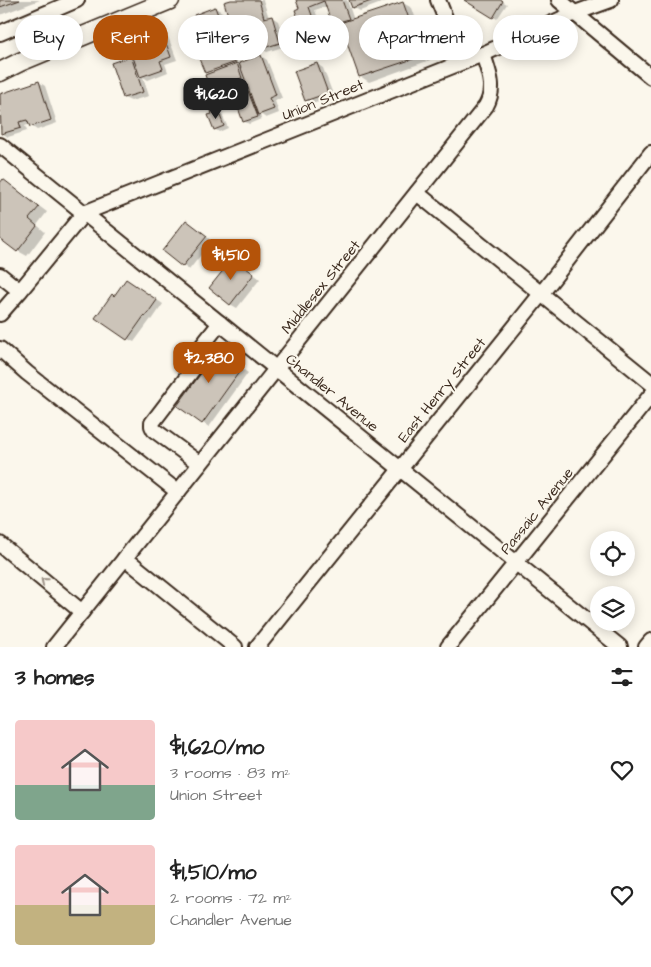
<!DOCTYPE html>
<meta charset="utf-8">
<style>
body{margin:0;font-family:"Architects Daughter",sans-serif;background:#f2f2f2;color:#222;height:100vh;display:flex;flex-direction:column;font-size:19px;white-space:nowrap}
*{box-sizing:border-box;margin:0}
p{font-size:16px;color:#767676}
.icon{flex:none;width:28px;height:28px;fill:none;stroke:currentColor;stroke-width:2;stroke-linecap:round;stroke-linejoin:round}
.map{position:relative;height:647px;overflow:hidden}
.panel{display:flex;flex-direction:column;background:#fff;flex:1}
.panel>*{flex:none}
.guide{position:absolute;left:15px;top:15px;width:621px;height:45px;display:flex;gap:10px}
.buttons{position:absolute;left:590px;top:531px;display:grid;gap:10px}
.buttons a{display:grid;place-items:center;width:45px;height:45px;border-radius:50%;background:#fff;box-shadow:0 2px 12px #0003;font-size:25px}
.price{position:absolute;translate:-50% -42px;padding:0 11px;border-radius:10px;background:#b45309;color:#fff;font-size:16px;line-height:32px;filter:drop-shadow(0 1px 2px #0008)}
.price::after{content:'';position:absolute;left:50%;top:30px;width:15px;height:11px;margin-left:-8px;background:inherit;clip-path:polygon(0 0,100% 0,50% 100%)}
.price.active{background:#222;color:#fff}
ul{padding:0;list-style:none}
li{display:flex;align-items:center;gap:15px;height:125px;padding:0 15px}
li span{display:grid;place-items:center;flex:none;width:140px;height:100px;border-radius:5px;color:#555}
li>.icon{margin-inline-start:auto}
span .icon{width:60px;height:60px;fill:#fffc;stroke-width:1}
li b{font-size:21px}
h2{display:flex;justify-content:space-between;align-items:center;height:60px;padding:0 15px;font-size:21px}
.tag{padding:0 18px;border-radius:22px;background:#fff;box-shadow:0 2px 12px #0003;font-size:18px;line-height:45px}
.tag.active{background:#b45309;color:#fff}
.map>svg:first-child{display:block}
.shadow{fill:#0003}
.building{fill:#ccc4b9;stroke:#3b2a1e}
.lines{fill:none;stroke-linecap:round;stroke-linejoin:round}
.minor-casing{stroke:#3b2a1e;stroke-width:18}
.major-casing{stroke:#3b2a1e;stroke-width:21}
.minor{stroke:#fbf7ec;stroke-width:14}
.major{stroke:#fbf7ec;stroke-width:18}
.oneway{stroke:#9b9085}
.labels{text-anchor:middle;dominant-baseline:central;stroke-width:4;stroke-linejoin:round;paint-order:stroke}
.street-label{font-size:15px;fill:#3b2a1e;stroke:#fbf7ec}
</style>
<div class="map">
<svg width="651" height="647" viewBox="0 0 651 647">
<rect width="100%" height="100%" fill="#fbf7ec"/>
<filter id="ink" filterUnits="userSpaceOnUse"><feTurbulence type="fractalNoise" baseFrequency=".02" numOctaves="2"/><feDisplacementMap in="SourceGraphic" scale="10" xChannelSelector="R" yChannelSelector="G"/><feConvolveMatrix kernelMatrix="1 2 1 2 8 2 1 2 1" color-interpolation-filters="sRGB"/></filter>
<g filter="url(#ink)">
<g class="shadow">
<path d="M0 0H40L0 15Z"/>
<path d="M236 0H263L269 18 272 17 278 21 286 46 267 52 261 49 255 30 241 34 234 31Z"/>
<path d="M297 0H347L354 20 403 3 412 8 430 60 369 82 360 76 343 26 340 27 333 23 327 6 315 10 321 27 309 31 303 27 300 9Z"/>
<path d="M351 0H389L360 11 353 7Z"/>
<path d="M466 0H500L507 4 497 19Z"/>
<path d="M215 8 222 12 239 59 208 71V73L240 62 241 64 261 56 267 60 282 98 275 101 279 113 266 118 260 114 261 119 249 124 244 121 248 92 252 95 246 80 215 92 211 89 210 75 206 73Z"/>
<path d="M161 30 167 34 177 60 165 64 168 72 148 80 143 77 149 96 131 101 124 98 131 57 136 60Z"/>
<path d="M317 64 323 68 334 97 312 104 306 100Z"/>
<path d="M39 82 45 86 57 123 37 130 31 126 30 124 25 126 27 131 8 137 2 133 0 128V95Z"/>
<path d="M217 110 221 112 228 128 219 132 215 129 213 114Z"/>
<path d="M3 181 12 186 47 212 37 225 45 232 27 256 18 251 0 237V185Z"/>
<path d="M193 226 212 241 189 270 164 251Z"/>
<path d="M234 259 260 279 237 308 230 304Z"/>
<path d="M127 280 163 304 152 320 151 319 134 342 128 339 115 297Z"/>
<path d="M216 349 248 373 209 427 203 423 209 364Z"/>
</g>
<g class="building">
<path d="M0 0H20L0 7Z"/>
<path d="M231 0H259L264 18 272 16 280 43 260 49 252 26 233 32 224 2Z"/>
<path d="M296 0H342L349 19 332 24 324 1 309 7 315 24 302 28 295 10 299 8Z"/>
<path d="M349 0H374L352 8Z"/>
<path d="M464 0H502L503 1 493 18Z"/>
<path d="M403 2 422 56 359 77 340 23Z"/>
<path d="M215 7 236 62 205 73 197 54 207 50 194 15Z"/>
<path d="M161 29 171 57 160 61 163 69 140 77 127 40Z"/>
<path d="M261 55 276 95 269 98 274 109 258 115 239 63Z"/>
<path d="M131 56 143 92 123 98 111 63Z"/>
<path d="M237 63 242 78 210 90 205 75Z"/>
<path d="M317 63 328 93 305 101 294 71Z"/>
<path d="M39 81 51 120 30 127 27 120 19 122 21 128 1 134 0 94Z"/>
<path d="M248 91 258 117 243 122 234 96Z"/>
<path d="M217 108 224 126 214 130 208 115 212 114 211 111Z"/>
<path d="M3 179 39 207 29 219 37 226 17 252 0 239V183Z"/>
<path d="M186 220 207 236 182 267 162 251Z"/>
<path d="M233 258 254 274 230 305 209 288Z"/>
<path d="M126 279 157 300 145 317 144 316 127 340 95 318 112 294 114 296Z"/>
<path d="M209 344 242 368 202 424 177 406 207 365 199 358Z"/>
</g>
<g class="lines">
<defs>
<g id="minor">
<path d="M438 0 463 62"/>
<path d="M559 0 651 77"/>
<path d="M43 15 56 48"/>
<path d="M0 33 77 0"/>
<path d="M0 145 620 647"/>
<path d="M417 193 651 383"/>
<path d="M0 275 20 291"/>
<path d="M0 314 20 291 84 213 483 54 575 13 611 0"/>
<path d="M0 349 27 373 178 492"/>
<path d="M200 464 154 430 152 426V423L194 368V356L220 323"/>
<path d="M0 544 82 612"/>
<path d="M125 558 235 647"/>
<path d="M54 647 486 106C496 88 489 73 483 54"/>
<path d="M257 647 541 294 651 153"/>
<path d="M448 647 651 395"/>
<path d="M646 647 651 641"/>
</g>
<path id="major" d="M0 72 20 62 170 0"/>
</defs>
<use href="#minor" class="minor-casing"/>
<use href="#major" class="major-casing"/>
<use href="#minor" class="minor"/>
<use href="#major" class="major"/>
</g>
<defs><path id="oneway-chevron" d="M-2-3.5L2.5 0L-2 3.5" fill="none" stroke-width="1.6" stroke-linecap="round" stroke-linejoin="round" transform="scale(1.25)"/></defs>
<use class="oneway" href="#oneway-chevron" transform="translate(44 581) rotate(-140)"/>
</g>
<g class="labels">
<g class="street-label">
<text transform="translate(323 100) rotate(-22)">Union Street</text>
<text transform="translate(321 287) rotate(-51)">Middlesex Street</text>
<text transform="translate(442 390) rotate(-51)">East Henry Street</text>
<text transform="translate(332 393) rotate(39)">Chandler Avenue</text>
<text transform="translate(537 511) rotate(-51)">Passaic Avenue</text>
</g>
</g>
</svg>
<div class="buttons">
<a><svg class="icon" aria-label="locate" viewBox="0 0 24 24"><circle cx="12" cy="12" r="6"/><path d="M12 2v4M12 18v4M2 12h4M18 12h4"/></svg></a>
<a><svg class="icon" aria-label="layers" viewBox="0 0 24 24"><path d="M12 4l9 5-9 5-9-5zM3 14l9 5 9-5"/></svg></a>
</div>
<b class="price active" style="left:216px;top:120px">$1,620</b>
<b class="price" style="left:231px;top:281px">$1,510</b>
<b class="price" style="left:209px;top:384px">$2,380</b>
<div class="guide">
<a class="tag">Buy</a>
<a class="tag active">Rent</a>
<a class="tag">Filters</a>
<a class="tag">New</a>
<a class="tag">Apartment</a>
<a class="tag">House</a>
</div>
</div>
<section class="panel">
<h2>3 homes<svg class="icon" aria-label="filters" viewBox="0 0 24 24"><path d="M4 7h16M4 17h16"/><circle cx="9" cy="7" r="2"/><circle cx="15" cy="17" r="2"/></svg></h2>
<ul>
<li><span style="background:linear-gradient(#f6c9c9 65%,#7fa58c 0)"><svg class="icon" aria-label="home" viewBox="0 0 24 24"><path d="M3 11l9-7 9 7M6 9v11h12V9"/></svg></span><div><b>$1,620/mo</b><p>3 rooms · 83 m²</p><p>Union Street</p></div><svg class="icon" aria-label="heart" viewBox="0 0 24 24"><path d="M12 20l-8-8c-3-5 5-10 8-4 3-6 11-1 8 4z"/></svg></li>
<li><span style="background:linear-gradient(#f6c9c9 60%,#c2b280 0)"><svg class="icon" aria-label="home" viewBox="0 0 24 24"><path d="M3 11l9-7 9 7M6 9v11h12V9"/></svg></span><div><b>$1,510/mo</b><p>2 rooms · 72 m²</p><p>Chandler Avenue</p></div><svg class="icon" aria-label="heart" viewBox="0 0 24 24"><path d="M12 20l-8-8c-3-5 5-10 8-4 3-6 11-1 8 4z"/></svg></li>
</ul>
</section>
